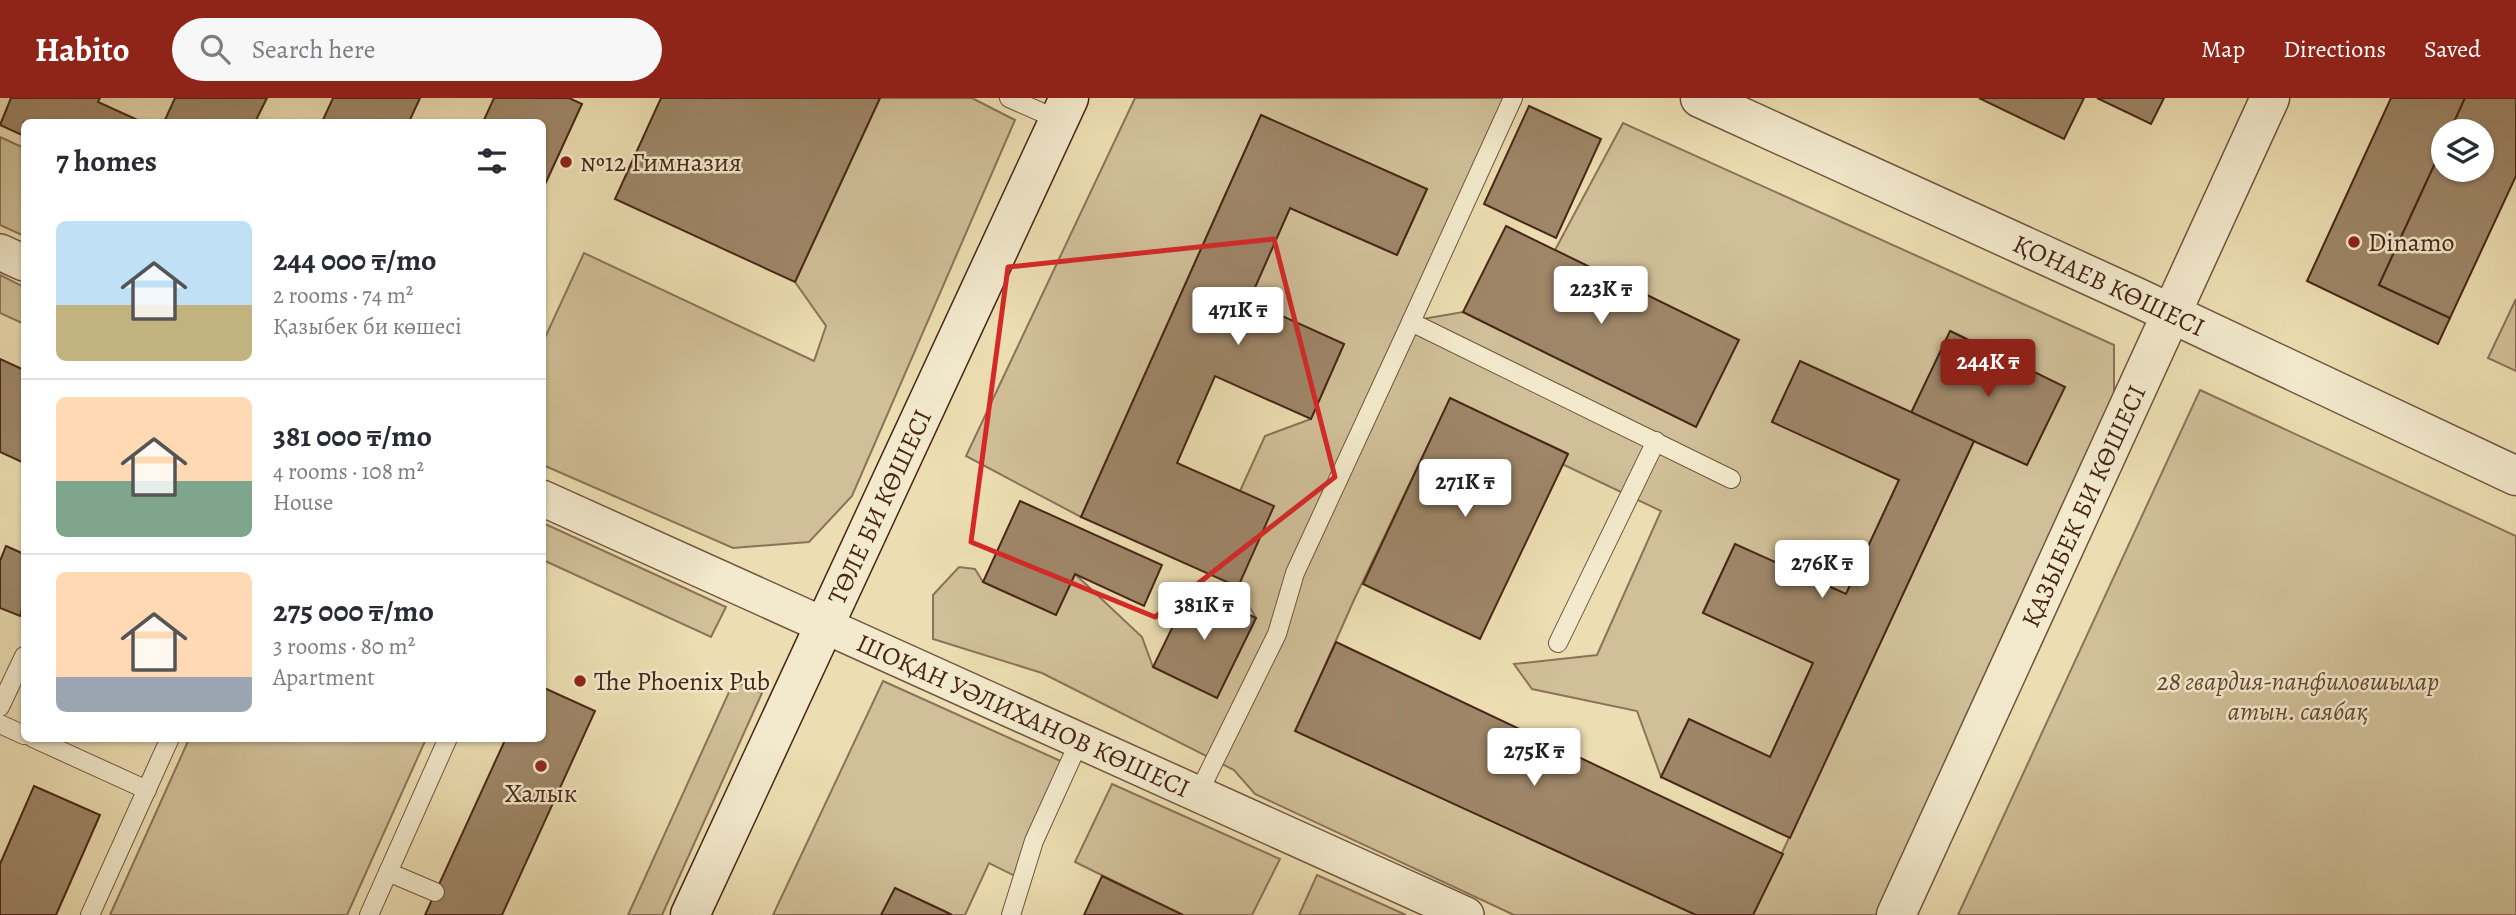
<!DOCTYPE html>
<meta charset="utf-8">
<style>
body{margin:0;font-family:Alegreya,serif;background:#f7f7f7;color:#2b2b33;height:100vh;display:flex;flex-direction:column;font-size:26px;white-space:nowrap}
*{box-sizing:border-box;margin:0}
p{font-size:23px;color:#7c7c81}
.icon{flex:none;width:38px;height:38px;fill:none;stroke:currentColor;stroke-width:2;stroke-linecap:round;stroke-linejoin:round}
.map{position:relative;flex:1;overflow:hidden}
.panel{position:absolute;left:21px;top:21px;width:525px;height:623px;display:flex;flex-direction:column;background:#fff;border-radius:10px;box-shadow:0 2px 5px #0004}
.panel>*{flex:none}
.controls{position:absolute;left:2431px;top:21px;display:grid;gap:14px}
.controls a{display:grid;place-items:center;width:63px;height:63px;border-radius:50%;background:#fff;box-shadow:0 2px 5px #0004;font-size:35px}
.price{position:absolute;translate:-50% -60px;padding:0 16px;border-radius:7px;background:#fff;color:#222;font-size:23px;line-height:46px;filter:drop-shadow(0 2px 4px #0008)}
.price::after{content:'';position:absolute;left:50%;top:42px;width:21px;height:16px;margin-left:-10px;background:inherit;clip-path:polygon(0 0,100% 0,50% 100%)}
.price.on{background:#8f2418;color:#fff}
ul{padding:0;list-style:none}
li{display:flex;align-items:center;gap:21px;height:175px;padding:0 35px}
li+li{border-top:2px solid #e1e1e2}
li span{display:grid;place-items:center;flex:none;width:196px;height:140px;border-radius:10px;color:#555}
li>.icon{margin-inline-start:auto}
span .icon{width:84px;height:84px;fill:#fffc;stroke-width:1}
li b{font-size:30px}
h2{display:flex;justify-content:space-between;align-items:center;height:84px;padding:0 35px;font-size:30px}
header{display:flex;align-items:center;gap:42px;box-sizing:border-box;height:98px;padding:0 35px;background:#8f2418;color:#fff}
header strong{font-size:33px}
nav{display:flex;gap:38px;margin-inline-start:auto;font-size:24px}
.search{width:490px;height:63px;background:#f7f7f7;display:flex;align-items:center;gap:18px;box-sizing:border-box;padding:0 24px;border-radius:38px;color:#7c7c81;font-size:26px}
.map>svg:first-child{display:block}
.green{fill:#d0bf98;stroke:#8c7258;stroke-width:2}
.building{fill:#9e8668;stroke:#492617;stroke-width:2}
.lines{fill:none;stroke-linecap:round;stroke-linejoin:round}
.service-casing{stroke:#72543e;stroke-width:20}
.minor-casing{stroke:#72543e;stroke-width:38}
.tertiary-casing{stroke:#72543e;stroke-width:41}
.secondary-casing{stroke:#492617;stroke-width:41}
.service{stroke:#f3eacd;stroke-width:18}
.minor{stroke:#f3eacd;stroke-width:35}
.tertiary{stroke:#f3eacd;stroke-width:38}
.secondary{stroke:#f3eacd;stroke-width:38}
.marked{fill:none;stroke:#d62828;stroke-width:5;stroke-linejoin:round}
.poi-dot{fill:#8f2418;stroke:#f3eacd;stroke-width:2.5}
.labels{text-anchor:middle;dominant-baseline:central;stroke-width:5;stroke-linejoin:round;paint-order:stroke}
.poi-label{font-size:26px;fill:#492617;stroke:#f3eacd;text-anchor:start}
.street-label{font-size:26px;fill:#492617;stroke:#f3eacd}
.park-label{font-size:26px;font-style:italic;fill:#644531;stroke:#f3eacd}
</style>
<header>
<strong>Habito</strong>
<div class="search"><svg class="icon" aria-label="search" viewBox="0 0 24 24"><circle cx="10" cy="10" r="6"/><path d="M15 15l6 6"/></svg>Search here</div>
<nav><a>Map</a><a>Directions</a><a>Saved</a></nav>
</header>
<div class="map">
<svg width="2516" height="817" viewBox="0 0 2516 817">
<rect width="100%" height="100%" fill="#ecdeb2"/>
<filter id="stains"><feTurbulence type="fractalNoise" baseFrequency=".00286" numOctaves="4"/><feColorMatrix values="0 0 0 0 .2 0 0 0 0 .09 0 0 0 0 .02 0 0 0 .5 -.17"/></filter>
<radialGradient id="worn" r=".72"><stop offset=".6" stop-color="#630" stop-opacity="0"/><stop offset="1" stop-color="#630" stop-opacity=".3"/></radialGradient>
<g class="green">
<path d="M880 0H972L1015 22 852 398 809 444 733 450 543 367V244L584 155 814 263 826 228 795 184Z"/>
<path d="M1135 0H1509L1411 223 1463 214 1696 329 1738 242 1555 152 1623 25 2114 247V297L1876 817H1753L1974 343 2027 367 2064 289 1951 233 1911 315 1800 264 1772 323 1899 382 1846 496 1735 446 1703 514 1813 565 1770 659 1689 621 1661 679 1637 613 1532 591 1514 566 1597 557 1661 413 1562 366 1567 355 1450 301 1353 504 1296 633 1696 817H1514L1255 696 1234 672 1042 575 933 541V497L959 469 975 471 983 484 1056 517 1075 476 1142 539 1153 569 1217 600 1256 520 1238 489 1240 393 1265 338 1311 321 1344 246 1249 203 1290 110 1397 157 1427 91 1261 17 1081 419 966 358Z"/>
<path d="M0 39 24 50V138L0 127Z"/>
<path d="M0 177 24 189V226L0 215Z"/>
<path d="M2516 201V273L2488 260Z"/>
<path d="M2200 292 2516 438V817H1958Z"/>
<path d="M543 425 726 509 711 539 543 462Z"/>
<path d="M734 583 762 595 662 817H628Z"/>
<path d="M883 583 1074 669 1021 781 989 765 965 817H952L895 790 881 817H773Z"/>
<path d="M189 641V640L426 641 347 817H110Z"/>
<path d="M1112 686 1280 761 1252 817H1183L1075 764Z"/>
<path d="M1317 777 1406 817H1299Z"/>
</g>
<g class="building">
<path d="M11 0H100L98 4 142 24H24V38L0 27Z"/>
<path d="M175 0H267L255 24H164Z"/>
<path d="M333 0H420L409 24H322Z"/>
<path d="M494 0H569L582 6 542 93V24H483Z"/>
<path d="M661 0H880L795 184 615 101Z"/>
<path d="M1979 0H2084L2064 41Z"/>
<path d="M2097 0H2164L2151 26Z"/>
<path d="M2391 0H2465L2450 33H2443V48L2379 187 2450 220 2438 246 2307 183Z"/>
<path d="M2465 0H2516V78L2450 220 2379 187 2443 48V72H2482V33H2450Z"/>
<path d="M1529 8 1601 41 1556 140 1484 106Z"/>
<path d="M1261 17 1427 91 1397 157 1290 110 1249 203 1344 246 1311 321 1215 278 1177 365 1274 408 1238 489 1081 419Z"/>
<path d="M1506 128 1739 242 1696 329 1463 214Z"/>
<path d="M1950 233 2065 289 2027 367 1911 315Z"/>
<path d="M0 261 24 272V365L0 354Z"/>
<path d="M1800 263 1974 343 1790 740 1661 679 1689 621 1770 659 1813 565 1703 515 1735 446 1846 496 1899 382 1772 324Z"/>
<path d="M1450 300 1568 356 1480 541 1363 486Z"/>
<path d="M1020 403 1162 467 1144 508 1075 476 1056 517 983 484Z"/>
<path d="M6 448 24 456V506L20 518 0 510V463Z"/>
<path d="M1192 489 1256 520 1217 600 1153 569Z"/>
<path d="M1336 544 1783 756 1753 817H1696L1295 633Z"/>
<path d="M542 589 595 613 502 817H425L506 640H542Z"/>
<path d="M34 688 100 717 56 817H0V766Z"/>
<path d="M1102 778 1183 817H1084Z"/>
<path d="M895 790 944 813 952 817H881Z"/>
</g>
<g class="lines">
<defs>
<g id="service">
<path d="M1009 0 1059 22"/>
<path d="M1513 0 1411 224 1731 381"/>
<path d="M1558 545 1656 343"/>
<path d="M0 609 24 558"/>
<path d="M0 626 24 637"/>
<path d="M33 640 147 692"/>
<path d="M1198 696 1277 536 1295 475 1411 224"/>
<path d="M388 774 435 794"/>
<path d="M90 817 170 640"/>
<path d="M369 817 448 640"/>
<path d="M1011 817 1034 743 1079 644"/>
</g>
<g id="minor">
<path d="M0 154 24 165"/>
<path id="s1" d="M542 400 1466 817"/>
</g>
<g id="tertiary">
<path id="s2" d="M1700 0 2134 198 2516 378"/>
<path id="s3" d="M1896 817 2270 0"/>
</g>
<g id="secondary">
<path id="s4" d="M690 817 1069 0"/>
</g>
</defs>
<use href="#service" class="service-casing"/>
<use href="#minor" class="minor-casing"/>
<use href="#tertiary" class="tertiary-casing"/>
<use href="#secondary" class="secondary-casing"/>
<use href="#service" class="service"/>
<use href="#minor" class="minor"/>
<use href="#tertiary" class="tertiary"/>
<use href="#secondary" class="secondary"/>
</g>
<path class="marked" d="M1274 141 1335 379 1155 519 971 444 1008 169Z"/>
<g class="poi-dot">
<circle cx="566" cy="64" r="7"/>
<circle cx="2354" cy="144" r="7"/>
<circle cx="580" cy="583" r="7"/>
<circle cx="541" cy="668" r="7"/>
</g>
<g class="labels">
<g class="poi-label">
<text x="580" y="64">№12 Гимназия</text>
<text x="2368" y="144">Dinamo</text>
<text x="594" y="583">The Phoenix Pub</text>
<text x="541" y="695" text-anchor="middle">Халык</text>
</g>
<g class="street-label">
<text stroke="none"><textPath href="#s2" startOffset="450">ҚОНАЕВ КӨШЕСІ</textPath></text>
<text stroke="none"><textPath href="#s4" startOffset="450">ТӨЛЕ БИ КӨШЕСІ</textPath></text>
<text stroke="none"><textPath href="#s3" startOffset="450">ҚАЗЫБЕК БИ КӨШЕСІ</textPath></text>
<text stroke="none"><textPath href="#s1" startOffset="528">ШОҚАН УӘЛИХАНОВ КӨШЕСІ</textPath></text>
</g>
<g class="park-label">
<text x="2298" y="583">28 гвардия-панфиловшылар<tspan x="2298" dy="30">атын. саябақ</tspan></text>
</g>
</g>
<rect width="100%" height="100%" filter="url(#stains)"/>
<rect width="100%" height="100%" fill="url(#worn)"/>
</svg>
<div class="controls">
<a><svg class="icon" aria-label="layers" viewBox="0 0 24 24"><path d="M12 4l9 5-9 5-9-5zM3 14l9 5 9-5"/></svg></a>
</div>
<b class="price" style="left:1601px;top:228px">223K ₸</b>
<b class="price" style="left:1238px;top:249px">471K ₸</b>
<b class="price on" style="left:1988px;top:301px">244K ₸</b>
<b class="price" style="left:1465px;top:421px">271K ₸</b>
<b class="price" style="left:1822px;top:502px">276K ₸</b>
<b class="price" style="left:1204px;top:544px">381K ₸</b>
<b class="price" style="left:1534px;top:690px">275K ₸</b>
<section class="panel">
<h2>7 homes<svg class="icon" aria-label="filters" viewBox="0 0 24 24"><path d="M4 7h16M4 17h16"/><circle cx="9" cy="7" r="2"/><circle cx="15" cy="17" r="2"/></svg></h2>
<ul>
<li><span style="background:linear-gradient(#bfe0f5 60%,#c2b280 0)"><svg class="icon" aria-label="home" viewBox="0 0 24 24"><path d="M3 11l9-7 9 7M6 9v11h12V9"/></svg></span><div><b>244 000 ₸/mo</b><p>2 rooms · 74 m²</p><p>Қазыбек би көшесі</p></div></li>
<li><span style="background:linear-gradient(#ffd9b3 60%,#7fa58c 0)"><svg class="icon" aria-label="home" viewBox="0 0 24 24"><path d="M3 11l9-7 9 7M6 9v11h12V9"/></svg></span><div><b>381 000 ₸/mo</b><p>4 rooms · 108 m²</p><p>House</p></div></li>
<li><span style="background:linear-gradient(#ffd9b3 75%,#9aa5b1 0)"><svg class="icon" aria-label="home" viewBox="0 0 24 24"><path d="M3 11l9-7 9 7M6 9v11h12V9"/></svg></span><div><b>275 000 ₸/mo</b><p>3 rooms · 80 m²</p><p>Apartment</p></div></li>
</ul>
</section>
</div>
